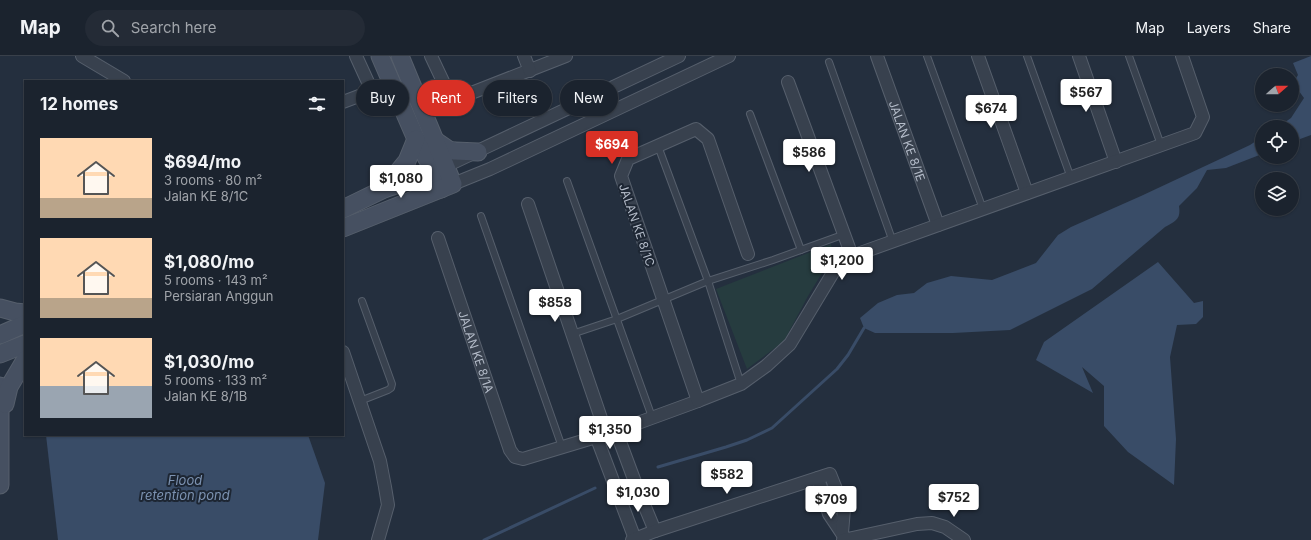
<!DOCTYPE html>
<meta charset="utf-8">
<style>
body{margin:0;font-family:Inter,sans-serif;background:#242b36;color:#f1f3f6;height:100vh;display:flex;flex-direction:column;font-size:15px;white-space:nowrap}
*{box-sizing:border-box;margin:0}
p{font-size:13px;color:#a0a4aa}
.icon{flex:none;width:22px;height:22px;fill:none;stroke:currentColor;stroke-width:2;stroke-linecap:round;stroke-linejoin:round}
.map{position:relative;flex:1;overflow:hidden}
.panel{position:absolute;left:24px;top:24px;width:320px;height:356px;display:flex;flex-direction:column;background:#1b232e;border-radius:0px;box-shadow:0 1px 3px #0004,0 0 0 1px #39404a}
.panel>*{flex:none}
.top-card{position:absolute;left:356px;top:24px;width:380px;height:36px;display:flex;gap:8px}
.needle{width:26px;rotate:70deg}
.fabs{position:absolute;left:1255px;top:12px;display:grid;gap:8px}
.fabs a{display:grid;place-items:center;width:44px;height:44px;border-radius:50%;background:#1b232e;box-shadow:0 1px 3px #0004,0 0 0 1px #39404a;font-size:20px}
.price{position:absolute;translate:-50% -34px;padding:0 9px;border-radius:4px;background:#fff;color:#222;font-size:13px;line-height:26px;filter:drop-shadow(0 1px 2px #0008)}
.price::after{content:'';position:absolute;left:50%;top:24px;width:12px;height:9px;margin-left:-6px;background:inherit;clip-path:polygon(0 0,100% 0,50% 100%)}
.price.current{background:#d93025;color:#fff}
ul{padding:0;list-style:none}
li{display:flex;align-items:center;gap:12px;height:100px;padding:0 16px}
li span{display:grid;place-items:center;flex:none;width:112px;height:80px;border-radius:0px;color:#555}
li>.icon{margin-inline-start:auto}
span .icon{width:48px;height:48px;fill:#fffc;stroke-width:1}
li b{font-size:17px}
h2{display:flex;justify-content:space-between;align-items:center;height:48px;padding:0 16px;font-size:17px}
.pill{padding:0 14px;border-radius:18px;background:#1b232e;box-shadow:0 1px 3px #0004,0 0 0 1px #39404a;font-size:14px;line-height:36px}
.pill.current{background:#d93025;color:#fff}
header{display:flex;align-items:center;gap:24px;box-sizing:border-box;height:56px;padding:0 20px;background:#1b232e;border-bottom:1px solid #39404a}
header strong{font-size:19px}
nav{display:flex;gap:22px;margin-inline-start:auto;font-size:14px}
.search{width:280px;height:36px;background:#242b36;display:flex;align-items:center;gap:10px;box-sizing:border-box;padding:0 14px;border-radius:22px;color:#a0a4aa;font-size:15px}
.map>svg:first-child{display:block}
.green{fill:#263c3f}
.water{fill:#394c67}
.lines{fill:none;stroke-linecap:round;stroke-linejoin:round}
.stream{stroke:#394c67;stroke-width:3}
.service-casing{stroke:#565f6c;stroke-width:8}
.minor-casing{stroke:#565f6c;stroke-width:14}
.secondary-casing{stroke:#565f6c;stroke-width:19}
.service{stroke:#38414e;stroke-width:6}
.minor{stroke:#38414e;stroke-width:12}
.secondary{stroke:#465061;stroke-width:17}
.labels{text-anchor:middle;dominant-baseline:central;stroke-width:4;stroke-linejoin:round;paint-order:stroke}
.street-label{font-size:12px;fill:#b4bcc9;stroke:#1d2633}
.water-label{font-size:13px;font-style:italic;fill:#7c92b1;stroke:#1d2633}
</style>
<header>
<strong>Map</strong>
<div class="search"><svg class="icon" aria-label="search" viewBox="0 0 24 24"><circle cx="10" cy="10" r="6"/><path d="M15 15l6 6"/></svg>Search here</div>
<nav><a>Map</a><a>Layers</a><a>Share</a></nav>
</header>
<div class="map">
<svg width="1311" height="484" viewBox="0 0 1311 484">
<rect width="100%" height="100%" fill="#242f3e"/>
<path class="green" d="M831 188 833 199 808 240 784 285 747 313 716 233Z"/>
<g class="water">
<path d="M1311 0V79L1292 86V71H1278L1291 62 1304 42 1293 27 1298 19 1293 7Z"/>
<path d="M1262 81V98L1226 112 1207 114 1197 132 1179 150C1181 163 1176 165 1165 171L1092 233 1010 274 953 277H875L864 272 860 262 878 247 897 239 914 237 927 227 951 220 992 224 1036 207 1058 179 1071 171 1141 140 1250 89Z"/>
<path d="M1158 206 1194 247 1203 245V261L1196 268 1177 269 1170 301 1176 383 1174 429 1128 396 1104 370V330L1082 311 1093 337 1036 304 1044 286Z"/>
<path d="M46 379H308L325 427 318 484H58Z"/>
</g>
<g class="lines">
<g class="stream">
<path d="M658 411 726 391 747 384 772 372 837 313 848 299 864 272"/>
<path d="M484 484 595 432"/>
</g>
<defs>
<g id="service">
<path d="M927 0 983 153"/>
<path d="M1027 0 1071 122"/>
<path d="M1129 0 1161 89"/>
<path d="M829 6 893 186"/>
<path d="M750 58 801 194"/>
<path d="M658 90 708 225 741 328"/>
<path d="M567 125 652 361"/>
<path d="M481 160 562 391"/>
<path d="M572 278 617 263 708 225 773 204 845 178"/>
<path d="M360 345 388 334 391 332 392 328 362 245"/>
</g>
<g id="minor">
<path d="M82 0 124 25"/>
<path d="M431 0 448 36 453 41H461L566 0"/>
<path d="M524 0 530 15"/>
<path id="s1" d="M877 0 938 169"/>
<path d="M978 0 1027 137"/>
<path d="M1079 0 1116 106"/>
<path d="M788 26 852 200"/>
<path d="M343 46 372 35 356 0"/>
<path d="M446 110 679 0"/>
<path d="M453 128 490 113 729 0"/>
<path d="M528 148 606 377"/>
<path id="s2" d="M438 182 510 394 515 401 523 403 616 375 698 345 741 328 766 310 790 288 834 215 852 200 1195 77 1203 61 1182 0"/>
<path d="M343 296 380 405 385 431 388 449 378 484"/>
<path d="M698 345 621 120 628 103 696 73 708 83 748 198"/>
<path d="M616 375 638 434 655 475"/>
<path d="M596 380 635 483"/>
<path d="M818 422 829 458 843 479"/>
<path d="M632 484 655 475 830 418 844 453 842 477"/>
<path d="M843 484 917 468 932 467 945 471 964 484"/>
</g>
<g id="secondary">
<path d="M380 0 416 83 430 108 441 133"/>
<path d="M436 85 449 94 455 95 478 96"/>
<path d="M384 133 407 105 416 83"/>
<path d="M343 153 384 133 433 117 442 112"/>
<path d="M343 172 453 128 400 0"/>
<path d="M0 252 15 256 25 257"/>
<path d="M0 279 25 268"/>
<path d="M0 298 25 288"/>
<path d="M0 330V429"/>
<path d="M5 348 9 331 25 304"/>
</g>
</defs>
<use href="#service" class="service-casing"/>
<use href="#minor" class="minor-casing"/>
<use href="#secondary" class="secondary-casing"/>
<use href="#service" class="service"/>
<use href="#minor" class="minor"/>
<use href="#secondary" class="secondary"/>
</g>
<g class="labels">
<g class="street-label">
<text stroke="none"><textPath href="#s1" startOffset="90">JALAN KE 8/1E</textPath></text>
<text transform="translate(637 169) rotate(71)">JALAN KE 8/1C</text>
<text stroke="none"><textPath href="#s2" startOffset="120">JALAN KE 8/1A</textPath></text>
</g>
<g class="water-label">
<text x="185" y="424">Flood<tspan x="185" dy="15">retention pond</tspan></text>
</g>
</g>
</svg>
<div class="fabs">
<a><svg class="needle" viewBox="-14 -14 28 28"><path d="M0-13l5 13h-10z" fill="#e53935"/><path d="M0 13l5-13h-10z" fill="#a0a4aa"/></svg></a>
<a><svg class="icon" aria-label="locate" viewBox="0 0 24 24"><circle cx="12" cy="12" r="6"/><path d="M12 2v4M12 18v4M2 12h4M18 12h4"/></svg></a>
<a><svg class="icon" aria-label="layers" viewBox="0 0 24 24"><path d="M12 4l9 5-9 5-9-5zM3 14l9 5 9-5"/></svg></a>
</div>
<b class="price" style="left:1086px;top:57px">$567</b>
<b class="price" style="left:991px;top:73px">$674</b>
<b class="price current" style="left:612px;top:109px">$694</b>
<b class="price" style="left:809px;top:117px">$586</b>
<b class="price" style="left:401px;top:143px">$1,080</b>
<b class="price" style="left:842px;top:225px">$1,200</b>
<b class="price" style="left:555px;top:267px">$858</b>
<b class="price" style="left:610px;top:394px">$1,350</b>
<b class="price" style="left:727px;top:439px">$582</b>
<b class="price" style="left:638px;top:457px">$1,030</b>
<b class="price" style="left:954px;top:462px">$752</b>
<b class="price" style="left:831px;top:464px">$709</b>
<div class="top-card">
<a class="pill">Buy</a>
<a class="pill current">Rent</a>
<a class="pill">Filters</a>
<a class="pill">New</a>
</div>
<section class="panel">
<h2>12 homes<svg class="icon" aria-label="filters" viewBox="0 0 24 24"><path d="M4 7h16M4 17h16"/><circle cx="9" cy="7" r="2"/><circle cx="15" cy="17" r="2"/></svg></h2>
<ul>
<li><span style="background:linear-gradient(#ffd9b3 75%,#b9a48a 0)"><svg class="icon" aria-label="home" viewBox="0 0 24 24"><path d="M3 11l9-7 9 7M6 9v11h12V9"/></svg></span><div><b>$694/mo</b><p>3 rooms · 80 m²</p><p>Jalan KE 8/1C</p></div></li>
<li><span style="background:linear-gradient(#ffd9b3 75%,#b9a48a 0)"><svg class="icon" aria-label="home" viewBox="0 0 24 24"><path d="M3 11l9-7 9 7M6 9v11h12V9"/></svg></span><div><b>$1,080/mo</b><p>5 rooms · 143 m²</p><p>Persiaran Anggun</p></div></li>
<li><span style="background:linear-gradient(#ffd9b3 60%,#9aa5b1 0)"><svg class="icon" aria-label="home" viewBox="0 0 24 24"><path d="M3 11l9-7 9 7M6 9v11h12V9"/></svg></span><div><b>$1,030/mo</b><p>5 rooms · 133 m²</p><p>Jalan KE 8/1B</p></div></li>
</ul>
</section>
</div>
